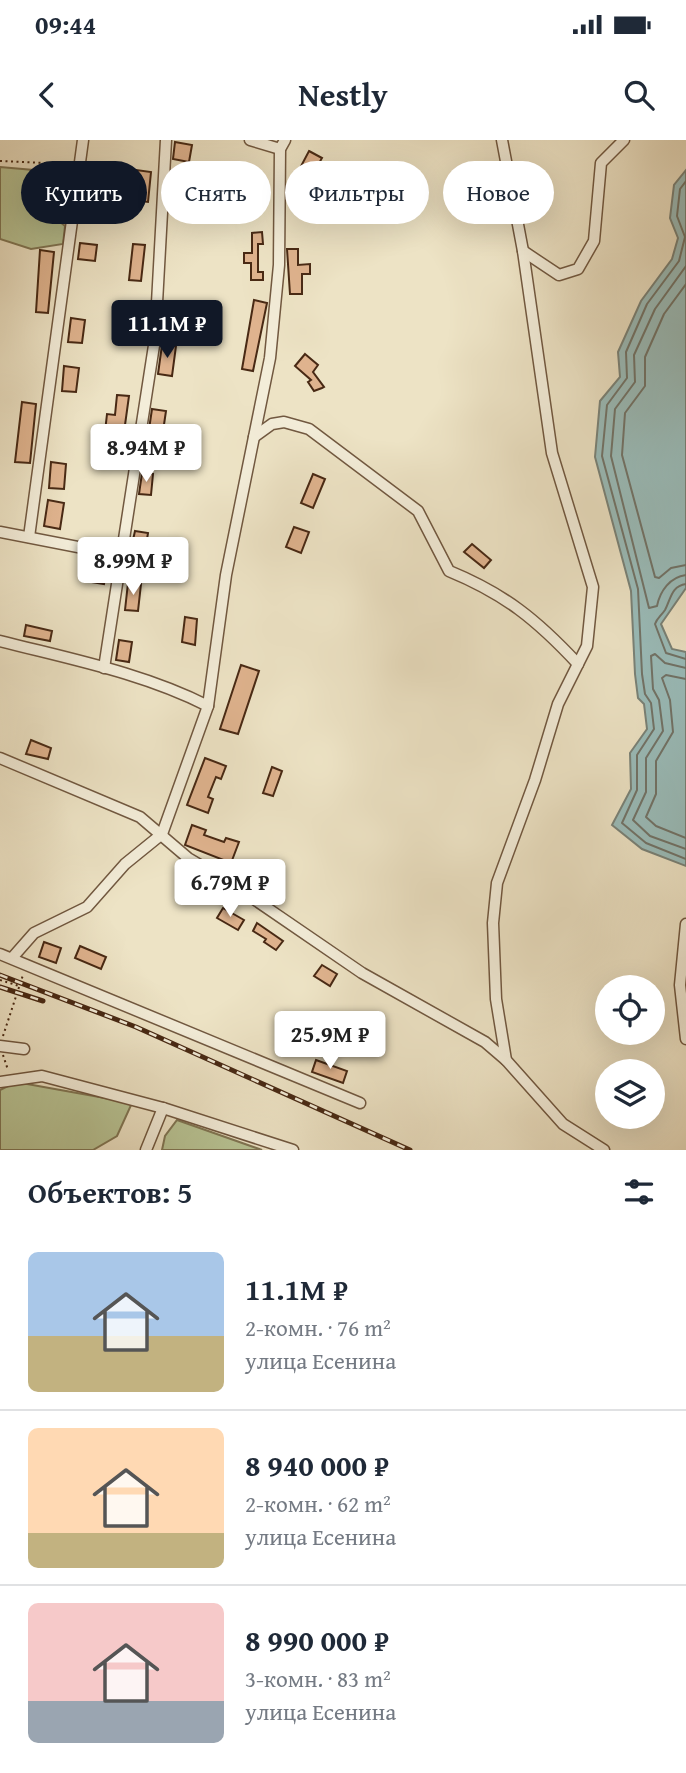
<!DOCTYPE html>
<html lang="ru">
<meta charset="utf-8">
<style>
body{margin:0;font-family:"Gentium Book Plus",serif;background:#f2f2f3;color:#1f2937;height:100vh;display:flex;flex-direction:column;font-size:26px;white-space:nowrap}
*{box-sizing:border-box;margin:0}
p{font-size:23px;color:#747a83}
.icon{flex:none;width:38px;height:38px;fill:none;stroke:currentColor;stroke-width:2;stroke-linecap:round;stroke-linejoin:round}
.map{position:relative;height:1010px;overflow:hidden}
.panel{display:flex;flex-direction:column;background:#fff;flex:1}
.panel>*{flex:none}
.top-card{position:absolute;left:21px;top:21px;width:644px;height:63px;display:flex;gap:14px}
.controls{position:absolute;left:595px;top:835px;display:grid;gap:14px}
.controls a{display:grid;place-items:center;width:70px;height:70px;border-radius:50%;background:#fff;box-shadow:0 7px 28px #0002;font-size:35px}
.price{position:absolute;translate:-50% -60px;padding:0 16px;border-radius:7px;background:#fff;color:#222;font-size:23px;line-height:46px;filter:drop-shadow(0 2px 4px #0008)}
.price::after{content:'';position:absolute;left:50%;top:42px;width:21px;height:16px;margin-left:-10px;background:inherit;clip-path:polygon(0 0,100% 0,50% 100%)}
.price.active{background:#111827;color:#fff}
ul{padding:0;list-style:none}
li{display:flex;align-items:center;gap:21px;height:175px;padding:0 28px}
li+li{border-top:2px solid #e0e1e3}
li span{display:grid;place-items:center;flex:none;width:196px;height:140px;border-radius:10px;color:#555}
li>.icon{margin-inline-start:auto}
span .icon{width:84px;height:84px;fill:#fffc;stroke-width:1}
li b{font-size:30px}
h2{display:flex;justify-content:space-between;align-items:center;height:84px;padding:0 28px;font-size:30px}
.chip{padding:0 24px;border-radius:32px;background:#fff;box-shadow:0 7px 28px #0002;font-size:24px;line-height:63px}
.chip.active{background:#111827;color:#fff}
.status{display:flex;justify-content:space-between;align-items:center;height:49px;padding:0 35px;background:#fff;direction:ltr}
.status svg{height:19px;fill:currentColor}
header{display:flex;justify-content:space-between;align-items:center;height:91px;padding:0 28px;background:#fff;font-size:32px;font-weight:700}
.map>svg:first-child{display:block}
.green{fill:#b8c495;stroke:#807654;stroke-width:2}
.water{fill:#9abdbb;stroke:#798278;stroke-width:2}
.lines{fill:none;stroke-linecap:round;stroke-linejoin:round}
.shore{stroke:#717368;stroke-width:2}
.building{fill:#dfb38e;stroke:#482914;stroke-width:2}
.minor-casing{stroke:#715840;stroke-width:13}
.path{stroke:#482914;stroke-width:2;stroke-dasharray:2 3.5;stroke-linecap:butt}
.minor{stroke:#f3edd9;stroke-width:10}
.rail-casing{stroke:#482914;stroke-width:5}
.rail{stroke:#f3edd9;stroke-width:2.5;stroke-dasharray:8;stroke-linecap:butt}
</style>
<div class="status"><b>09:44</b><svg viewBox="0 0 49 12"><path d="M0 12V9h3v3zM5 12V6h3v6zM10 12V3h3v9zM15 12V0h3v12zM26 1h20v11H26zM47 4h2v5h-2z"/></svg></div>
<header><svg class="icon" aria-label="back" viewBox="0 0 24 24"><path d="M15 5l-7 7 7 7"/></svg>Nestly<svg class="icon" aria-label="search" viewBox="0 0 24 24"><circle cx="10" cy="10" r="6"/><path d="M15 15l6 6"/></svg></header>
<div class="map">
<svg width="686" height="1010" viewBox="0 0 686 1010">
<rect width="100%" height="100%" fill="#ede3c5"/>
<filter id="stains"><feTurbulence type="fractalNoise" baseFrequency=".00286" numOctaves="4"/><feColorMatrix values="0 0 0 0 .2 0 0 0 0 .09 0 0 0 0 .02 0 0 0 .5 -.17"/></filter>
<radialGradient id="worn" r=".72"><stop offset=".6" stop-color="#630" stop-opacity="0"/><stop offset="1" stop-color="#630" stop-opacity=".3"/></radialGradient>
<g class="green">
<path d="M0 27 45 31 61 72 59 81 65 86 63 104 31 109 0 99Z"/>
<path d="M16 942 127 962 132 963 117 996 93 1010H0V950Z"/>
<path d="M177 980 262 1010H162L165 996Z"/>
</g>
<path class="water" d="M686 30V448L661 484 672 509 686 512V726L642 709 612 685 631 649 630 613 647 589 644 564 638 558 635 534 631 451 595 317 600 261 620 237 618 212 641 161 672 119 678 98 670 78 674 45Z"/>
<g class="lines">
<g class="shore">
<path d="M686 41 680 49 677 76 685 97 679 121 647 164 626 212 627 238 607 265 602 316 638 449 642 534 645 554 651 563 654 589 637 615V650L622 683 646 703 686 719"/>
<path d="M686 126 655 169 634 215 635 242 615 269 611 316 649 468 657 466C660 451 670 437 686 435"/>
<path d="M686 144 664 174 645 217V246L625 273 622 315 655 437 659 438 671 428 686 425"/>
<path d="M686 444C671 446 671 459 665 470 661 476 657 478 655 484L666 513 686 519"/>
<path d="M686 528 665 523 655 514 651 516 653 549 659 560 663 591 646 618V652L633 680 650 696 686 709"/>
<path d="M686 539 666 535 662 538 670 560 673 592 656 621V654L646 677 656 686 686 698"/>
</g>
</g>
<g class="building">
<path d="M175 2 192 5 189 22 173 19Z"/>
<path d="M309 11 322 18 318 25 329 31 325 41 317 37 312 56 300 52 306 33 299 30Z"/>
<path d="M136 30 151 32 148 62 132 60Z"/>
<path d="M262 92 263 104H258V132H263V140H251V123H244V113H252V93Z"/>
<path d="M80 103 97 105 95 121 78 119Z"/>
<path d="M133 104 145 105 141 141 129 140Z"/>
<path d="M287 109H298V125L310 124V134H302V154H290Z"/>
<path d="M40 110 54 112 48 173 36 172Z"/>
<path d="M254 160 267 163 253 231 242 229Z"/>
<path d="M71 178 85 180 82 203 68 202Z"/>
<path d="M162 205 176 206 172 236 158 234Z"/>
<path d="M305 214 318 225 313 232 324 247 322 248 314 251 308 242 311 240 295 226Z"/>
<path d="M64 226 79 228 76 252 62 251Z"/>
<path d="M117 255 129 256 121 314 107 312 109 292H105L107 274 115 275Z"/>
<path d="M22 262 36 264 30 323 15 322Z"/>
<path d="M152 269 166 271 162 298 148 296Z"/>
<path d="M51 322 66 324 64 349 49 348Z"/>
<path d="M142 333 153 334 151 355 139 354Z"/>
<path d="M313 334 325 339 313 368 301 363Z"/>
<path d="M48 360 64 363 60 389 44 386Z"/>
<path d="M294 387 309 392 301 413 286 407Z"/>
<path d="M135 391 148 393 145 412 131 409Z"/>
<path d="M472 404 491 420 484 428 464 412Z"/>
<path d="M87 429 106 431 104 444 85 441Z"/>
<path d="M128 443 141 444 138 471 125 470Z"/>
<path d="M185 477 197 479 195 505 182 502Z"/>
<path d="M26 485 52 491 50 501 24 496Z"/>
<path d="M119 500 132 502 129 522 116 520Z"/>
<path d="M241 525 259 531 238 594 220 589Z"/>
<path d="M31 600 51 608 48 619 26 614Z"/>
<path d="M205 618 226 626 221 639 216 637 208 657 213 659 208 673 187 665Z"/>
<path d="M272 627 282 631 273 656 263 653Z"/>
<path d="M192 685 206 690 204 695 224 702 226 698 239 702 231 723 185 705Z"/>
<path d="M223 768 244 780 238 790 217 778Z"/>
<path d="M257 783 283 801 276 810 264 802 266 799 253 791Z"/>
<path d="M44 802 61 808 56 823 39 817Z"/>
<path d="M80 806 106 817 101 829 75 818Z"/>
<path d="M322 825 337 834 330 846 314 836Z"/>
<path d="M316 920 347 931 343 943 312 932Z"/>
</g>
<g class="lines">
<defs>
<g id="minor">
<path d="M250 0 280 9"/>
<path d="M502 0 523 111 552 313 593 447 587 506 558 564 535 640 497 743 493 783 496 859 506 920 563 984 604 1010"/>
<path d="M523 111 559 135 578 129 594 101 601 23 624 0"/>
<path d="M254 297 272 284 284 282 309 289 418 371 449 431C505 454 537 480 578 524"/>
<path d="M0 392 119 415"/>
<path d="M29 397 83 0"/>
<path d="M0 501C70 519 143 533 208 566"/>
<path d="M104 528 155 199 166 0"/>
<path d="M0 618 140 677 188 718 232 744 362 833 485 902 506 920"/>
<path d="M162 694 208 566 226 435 270 218 279 125 280 9 285 0"/>
<path d="M686 784 680 845 686 899"/>
<path d="M0 814 360 963"/>
<path d="M12 818 34 793 87 767 125 724 162 694"/>
<path d="M0 906 24 909"/>
<path d="M0 942 42 936 163 968 293 1010"/>
<path d="M146 1010 163 968"/>
</g>
</defs>
<use href="#minor" class="minor-casing"/>
<g class="path">
<path d="M0 21 69 24"/>
<path d="M0 840 19 846"/>
<path d="M3 896 23 835"/>
<path d="M3 915 8 930"/>
</g>
<use href="#minor" class="minor"/>
<defs>
<g id="rail">
<path d="M0 835 136 887 410 1010"/>
<path d="M0 847 43 861"/>
</g>
</defs>
<use href="#rail" class="rail-casing"/>
<use href="#rail" class="rail"/>
</g>
<rect width="100%" height="100%" filter="url(#stains)"/>
<rect width="100%" height="100%" fill="url(#worn)"/>
</svg>
<div class="controls">
<a><svg class="icon" aria-label="locate" viewBox="0 0 24 24"><circle cx="12" cy="12" r="6"/><path d="M12 2v4M12 18v4M2 12h4M18 12h4"/></svg></a>
<a><svg class="icon" aria-label="layers" viewBox="0 0 24 24"><path d="M12 4l9 5-9 5-9-5zM3 14l9 5 9-5"/></svg></a>
</div>
<b class="price active" style="left:167px;top:220px">11.1M ₽</b>
<b class="price" style="left:146px;top:344px">8.94M ₽</b>
<b class="price" style="left:133px;top:457px">8.99M ₽</b>
<b class="price" style="left:230px;top:779px">6.79M ₽</b>
<b class="price" style="left:330px;top:931px">25.9M ₽</b>
<div class="top-card">
<a class="chip active">Купить</a>
<a class="chip">Снять</a>
<a class="chip">Фильтры</a>
<a class="chip">Новое</a>
</div>
</div>
<section class="panel">
<h2>Объектов: 5<svg class="icon" aria-label="filters" viewBox="0 0 24 24"><path d="M4 7h16M4 17h16"/><circle cx="9" cy="7" r="2"/><circle cx="15" cy="17" r="2"/></svg></h2>
<ul>
<li><span style="background:linear-gradient(#a9c7e8 60%,#c2b280 0)"><svg class="icon" aria-label="home" viewBox="0 0 24 24"><path d="M3 11l9-7 9 7M6 9v11h12V9"/></svg></span><div><b>11.1M ₽</b><p>2-комн. · 76 m²</p><p>улица Есенина</p></div></li>
<li><span style="background:linear-gradient(#ffd9b3 75%,#c2b280 0)"><svg class="icon" aria-label="home" viewBox="0 0 24 24"><path d="M3 11l9-7 9 7M6 9v11h12V9"/></svg></span><div><b>8 940 000 ₽</b><p>2-комн. · 62 m²</p><p>улица Есенина</p></div></li>
<li><span style="background:linear-gradient(#f6c9c9 70%,#9aa5b1 0)"><svg class="icon" aria-label="home" viewBox="0 0 24 24"><path d="M3 11l9-7 9 7M6 9v11h12V9"/></svg></span><div><b>8 990 000 ₽</b><p>3-комн. · 83 m²</p><p>улица Есенина</p></div></li>
</ul>
</section>
